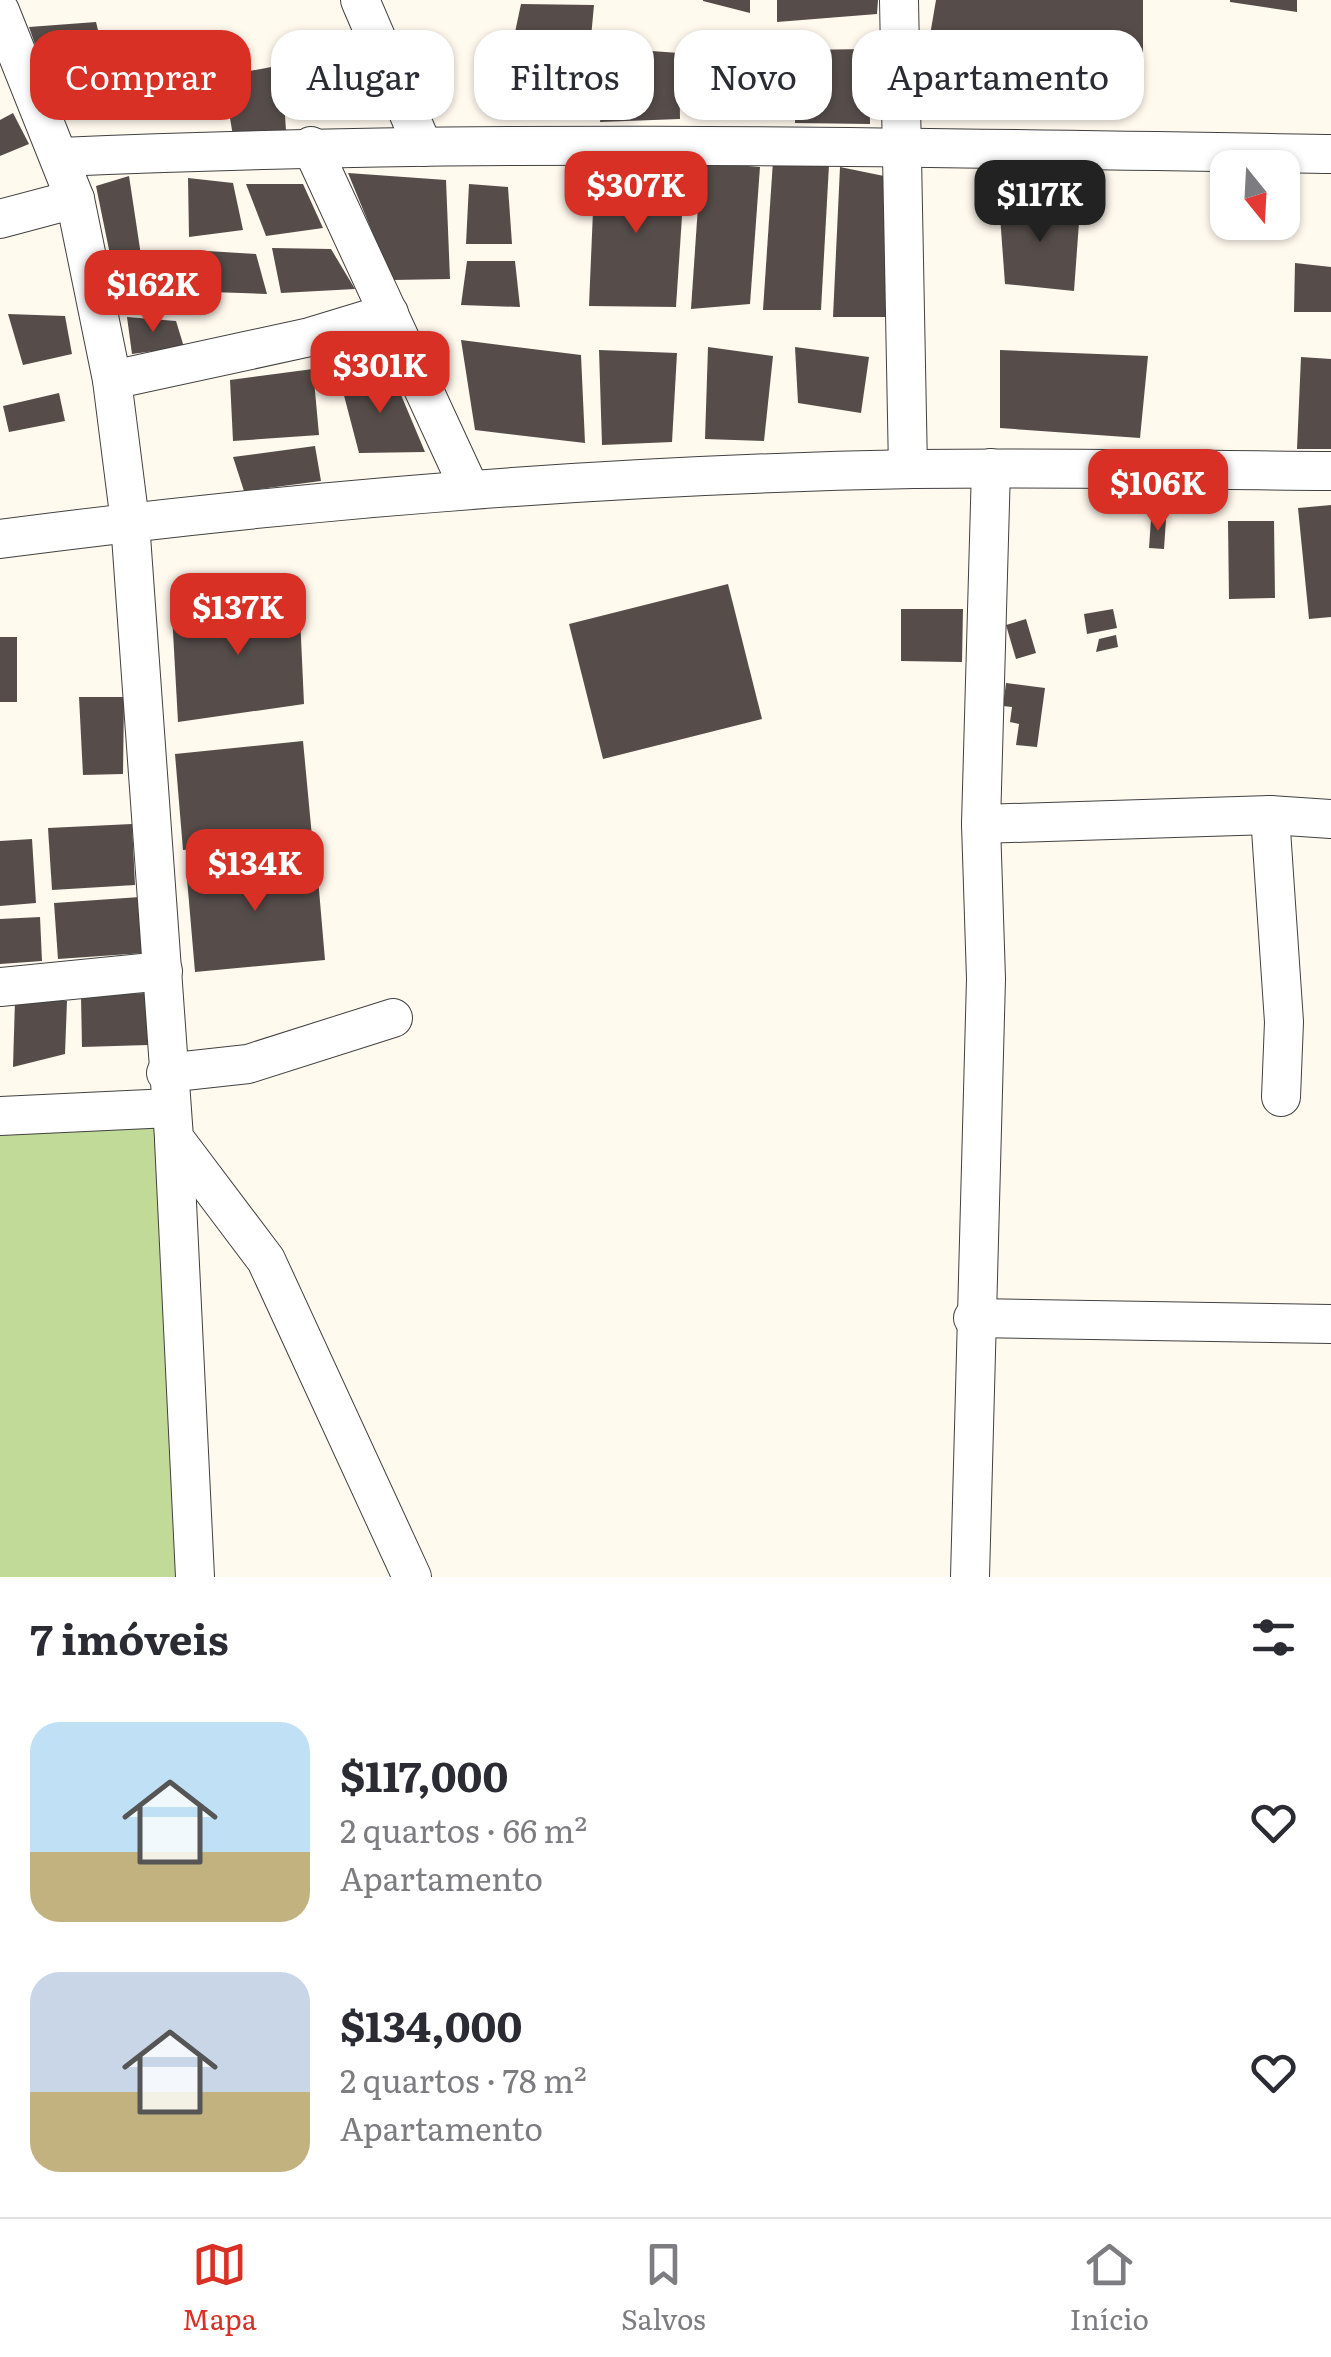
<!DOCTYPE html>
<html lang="pt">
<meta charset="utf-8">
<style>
body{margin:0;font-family:Literata,serif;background:#f7f7f7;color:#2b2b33;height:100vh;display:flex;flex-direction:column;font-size:38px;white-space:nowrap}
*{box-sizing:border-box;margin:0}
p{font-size:32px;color:#7c7c81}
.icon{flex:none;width:55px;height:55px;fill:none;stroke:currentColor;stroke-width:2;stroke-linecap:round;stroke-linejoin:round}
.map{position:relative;height:1577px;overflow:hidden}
.drawer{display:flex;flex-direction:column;background:#fff;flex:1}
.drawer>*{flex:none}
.guide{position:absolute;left:30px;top:30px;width:1272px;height:90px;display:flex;gap:20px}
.needle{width:65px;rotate:162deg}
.tools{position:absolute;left:1210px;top:150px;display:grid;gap:20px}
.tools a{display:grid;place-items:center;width:90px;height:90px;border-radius:20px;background:#fff;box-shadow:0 2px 8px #0004;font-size:50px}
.price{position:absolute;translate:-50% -85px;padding:0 22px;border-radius:20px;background:#d93025;color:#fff;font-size:32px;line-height:65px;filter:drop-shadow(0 2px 5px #0008)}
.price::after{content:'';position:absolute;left:50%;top:60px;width:30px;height:22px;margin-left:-15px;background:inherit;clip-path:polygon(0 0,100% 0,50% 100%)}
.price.current{background:#222;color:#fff}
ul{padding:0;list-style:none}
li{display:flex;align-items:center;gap:30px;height:250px;padding:0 30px}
li span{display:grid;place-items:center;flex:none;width:280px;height:200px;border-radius:30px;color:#555}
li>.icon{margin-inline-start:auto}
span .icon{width:120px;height:120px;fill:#fffc;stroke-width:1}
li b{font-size:42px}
h2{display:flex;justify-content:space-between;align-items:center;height:120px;padding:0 30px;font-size:42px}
.tag{padding:0 35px;border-radius:30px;background:#fff;box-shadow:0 2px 8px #0004;font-size:35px;line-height:90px}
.tag.current{background:#d93025;color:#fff}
.tabs{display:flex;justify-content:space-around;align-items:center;height:140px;border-top:2px solid #e1e1e2;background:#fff;font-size:28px;color:#7c7c81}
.tabs a{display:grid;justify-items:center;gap:5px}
.tabs .current{color:#d93025}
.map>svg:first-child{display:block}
.forest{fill:#c1da97}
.building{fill:#564d4a}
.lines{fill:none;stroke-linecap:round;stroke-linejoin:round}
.minor-casing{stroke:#414141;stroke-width:40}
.minor{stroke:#fff;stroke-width:38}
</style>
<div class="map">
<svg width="1331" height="1577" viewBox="0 0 1331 1577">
<rect width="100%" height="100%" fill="#fff9ee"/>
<path class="forest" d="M162 1124 191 1577H0V1131Z"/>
<g class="building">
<path d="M703 0H750V13L703 1Z"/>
<path d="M777 0H878L877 14 777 22Z"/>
<path d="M936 0H1143V70L928 47Z"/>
<path d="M1230 0H1297V12L1230 2Z"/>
<path d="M521 4 594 5 591 37H514Z"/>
<path d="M96 22 107 67 46 77 29 27Z"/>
<path d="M610 48 679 53 680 119 600 122Z"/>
<path d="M869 49 870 124 795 123 798 50Z"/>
<path d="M282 65 286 131 233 136 223 76Z"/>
<path d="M13 113 29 144 0 156V120Z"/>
<path d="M773 161 829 165 821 310H763Z"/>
<path d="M701 162 760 167 750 304 691 309Z"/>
<path d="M595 163 685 171 676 307 589 306Z"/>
<path d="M840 167 884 176 887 317H833Z"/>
<path d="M348 173 446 180 450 279 392 280Z"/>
<path d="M129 176 144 275 115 279 96 186Z"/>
<path d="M188 178 233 183 243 230 189 237Z"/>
<path d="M246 184H303L323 228 266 236Z"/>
<path d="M469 184 508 187 512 244H466Z"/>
<path d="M999 202 1080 209 1074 291 1005 284Z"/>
<path d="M272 248 331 249 355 289 281 293Z"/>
<path d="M207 251 256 254 267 294 211 292Z"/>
<path d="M467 261H515L520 307 461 305Z"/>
<path d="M1295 263 1331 267V312H1294Z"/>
<path d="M8 314 65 316 72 354 23 365Z"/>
<path d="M127 317 176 321 184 347 132 354Z"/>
<path d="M461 340 581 355 585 443 475 430Z"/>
<path d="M708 347 773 356 764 441 705 439Z"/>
<path d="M795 347 869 357 861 413 798 403Z"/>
<path d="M599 350 677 353 672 442 602 445Z"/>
<path d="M1000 350 1148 356 1140 438 1000 428Z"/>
<path d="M1301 357 1331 359V449H1297Z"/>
<path d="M313 369 319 435 233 441 230 380Z"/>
<path d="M391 371 425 452 359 453 341 384Z"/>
<path d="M59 393 65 421 9 432 3 406Z"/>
<path d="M315 446 321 481 244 491 233 457Z"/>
<path d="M1331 505V617L1309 619 1298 508Z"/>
<path d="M1151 519H1166L1164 549 1149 548Z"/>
<path d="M1228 521H1274L1275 598 1229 599Z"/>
<path d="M728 584 762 719 603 759 569 624Z"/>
<path d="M299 594 304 704 178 722 172 614Z"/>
<path d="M901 609H963L962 662 901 661Z"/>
<path d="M1113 609 1117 628 1087 634 1084 614Z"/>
<path d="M1026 619 1036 653 1016 659 1006 625Z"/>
<path d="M1116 635 1118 647 1096 652 1099 639Z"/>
<rect x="0" y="637" width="17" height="65"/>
<path d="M1006 683 1045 688 1037 747 1016 745 1019 724 1010 722 1012 707 1003 706Z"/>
<path d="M79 697H124L123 774 83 775Z"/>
<path d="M303 741 312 837 183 850 175 754Z"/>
<path d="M132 824 135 885 52 890 48 828Z"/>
<path d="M32 839 36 903 0 906V841Z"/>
<path d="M316 855 325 960 195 972 186 867Z"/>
<path d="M140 897 144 953 58 959 54 903Z"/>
<path d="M40 917 42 961 0 964V919Z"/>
<path d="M146 993 148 1045 82 1047 81 996Z"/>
<path d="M15 1000 67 1001 65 1054 13 1067Z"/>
</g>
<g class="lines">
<defs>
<g id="minor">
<path d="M360 0 423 147"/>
<path d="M899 0 908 469"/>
<path d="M0 11 75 199 112 380 130 522 174 1138 266 1260 412 1577"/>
<path d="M311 146 470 490"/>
<path d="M60 157C483 138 908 147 1331 154"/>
<path d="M0 219 75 199"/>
<path d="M112 380 310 337 389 313"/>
<path d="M0 539C302 499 609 475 914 469 1053 467 1192 470 1331 471"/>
<path d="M1270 815 1284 1022 1281 1097"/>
<path d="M981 824 1270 815 1331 819"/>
<path d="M0 987 163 971"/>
<path d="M166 1073 248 1064 393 1018"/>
<path d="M0 1116 170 1108"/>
<path d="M174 1140 195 1577"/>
<path d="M973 1318 1331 1324"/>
<path d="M970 1577 986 979 981 824 991 468"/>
</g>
</defs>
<use href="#minor" class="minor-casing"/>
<use href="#minor" class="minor"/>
</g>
</svg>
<div class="tools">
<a><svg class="needle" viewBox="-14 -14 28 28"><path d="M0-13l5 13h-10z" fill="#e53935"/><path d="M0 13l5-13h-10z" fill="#7c7c81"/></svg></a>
</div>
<b class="price" style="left:636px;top:236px">$307K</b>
<b class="price current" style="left:1040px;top:245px">$117K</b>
<b class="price" style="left:153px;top:335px">$162K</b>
<b class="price" style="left:380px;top:416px">$301K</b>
<b class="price" style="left:1158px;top:534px">$106K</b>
<b class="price" style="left:238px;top:658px">$137K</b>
<b class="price" style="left:255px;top:914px">$134K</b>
<div class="guide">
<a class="tag current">Comprar</a>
<a class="tag">Alugar</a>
<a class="tag">Filtros</a>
<a class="tag">Novo</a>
<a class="tag">Apartamento</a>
</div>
</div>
<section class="drawer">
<h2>7 imóveis<svg class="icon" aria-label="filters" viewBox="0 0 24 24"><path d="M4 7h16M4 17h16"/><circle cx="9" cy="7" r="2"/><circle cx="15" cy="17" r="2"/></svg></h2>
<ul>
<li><span style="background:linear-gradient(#bfe0f5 65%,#c2b280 0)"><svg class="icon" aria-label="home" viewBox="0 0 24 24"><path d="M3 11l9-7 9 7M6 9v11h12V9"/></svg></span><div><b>$117,000</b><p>2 quartos · 66 m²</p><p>Apartamento</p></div><svg class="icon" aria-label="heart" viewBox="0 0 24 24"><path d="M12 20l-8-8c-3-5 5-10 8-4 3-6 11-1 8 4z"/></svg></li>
<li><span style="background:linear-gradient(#c9d6e8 60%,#c2b280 0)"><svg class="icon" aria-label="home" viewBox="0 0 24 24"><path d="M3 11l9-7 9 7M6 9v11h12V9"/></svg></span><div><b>$134,000</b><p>2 quartos · 78 m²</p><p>Apartamento</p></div><svg class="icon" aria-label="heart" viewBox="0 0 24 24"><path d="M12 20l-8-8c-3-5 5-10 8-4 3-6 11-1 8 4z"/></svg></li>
</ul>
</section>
<nav class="tabs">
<a class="current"><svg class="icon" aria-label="map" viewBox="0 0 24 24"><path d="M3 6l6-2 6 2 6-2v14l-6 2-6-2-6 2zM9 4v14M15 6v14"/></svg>Mapa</a>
<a><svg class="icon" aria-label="saved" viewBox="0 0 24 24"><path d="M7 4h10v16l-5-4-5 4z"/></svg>Salvos</a>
<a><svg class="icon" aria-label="home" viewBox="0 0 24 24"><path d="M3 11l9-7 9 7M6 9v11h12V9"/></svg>Início</a>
</nav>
